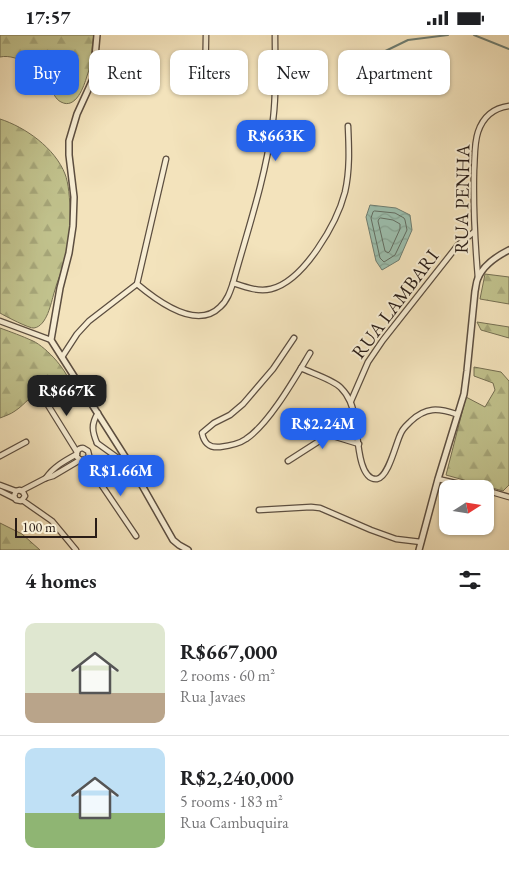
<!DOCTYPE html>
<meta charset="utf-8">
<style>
body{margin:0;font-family:"EB Garamond",serif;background:#f2f2f2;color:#202124;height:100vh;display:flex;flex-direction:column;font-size:19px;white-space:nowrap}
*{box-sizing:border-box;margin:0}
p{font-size:16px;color:#757577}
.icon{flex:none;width:28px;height:28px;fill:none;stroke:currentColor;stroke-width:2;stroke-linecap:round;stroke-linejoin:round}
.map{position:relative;height:515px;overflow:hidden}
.drawer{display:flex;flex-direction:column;background:#fff;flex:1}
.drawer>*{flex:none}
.top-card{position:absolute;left:15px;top:15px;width:480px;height:45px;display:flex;gap:10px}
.needle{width:32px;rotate:78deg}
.tools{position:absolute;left:439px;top:445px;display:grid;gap:10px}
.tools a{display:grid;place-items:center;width:55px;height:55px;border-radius:10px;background:#fff;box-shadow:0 1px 4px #0004;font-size:25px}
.scale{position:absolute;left:15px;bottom:12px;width:82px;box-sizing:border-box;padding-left:5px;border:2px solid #291c16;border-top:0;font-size:14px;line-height:18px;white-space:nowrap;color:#291c16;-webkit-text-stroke:4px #f7edd3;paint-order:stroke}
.price{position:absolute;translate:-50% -42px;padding:0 11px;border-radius:10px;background:#2563eb;color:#fff;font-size:16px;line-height:32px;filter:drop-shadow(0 1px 2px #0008)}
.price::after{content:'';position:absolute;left:50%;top:30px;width:15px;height:11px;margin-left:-8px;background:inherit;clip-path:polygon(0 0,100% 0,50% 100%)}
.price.current{background:#222;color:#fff}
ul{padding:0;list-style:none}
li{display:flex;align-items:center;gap:15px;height:125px;padding:0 25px}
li+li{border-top:1px solid #e0e0e0}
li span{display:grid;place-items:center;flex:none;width:140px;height:100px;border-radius:10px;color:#555}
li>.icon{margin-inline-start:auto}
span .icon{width:60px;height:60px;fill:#fffc;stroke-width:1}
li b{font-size:21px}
h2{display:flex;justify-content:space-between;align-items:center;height:60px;padding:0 25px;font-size:21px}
.tag{padding:0 18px;border-radius:10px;background:#fff;box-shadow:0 1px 4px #0004;font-size:18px;line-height:45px}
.tag.current{background:#2563eb;color:#fff}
.status{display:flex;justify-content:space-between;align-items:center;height:35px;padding:0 25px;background:#fff;direction:ltr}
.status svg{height:14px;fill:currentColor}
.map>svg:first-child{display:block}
.forest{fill:url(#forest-firs);stroke:#756f52}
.water{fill:url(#water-waves);stroke:#6e7d71}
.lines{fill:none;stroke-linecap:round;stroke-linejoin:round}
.shore{stroke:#626d62;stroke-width:1}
.stream{stroke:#6e7d71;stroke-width:2}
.minor-casing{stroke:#5c4e40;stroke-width:7}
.tertiary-casing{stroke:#5c4e40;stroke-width:8}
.minor{stroke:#f7edd3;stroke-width:4.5}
.tertiary{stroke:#f7edd3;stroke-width:5}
.labels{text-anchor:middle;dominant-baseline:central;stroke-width:4;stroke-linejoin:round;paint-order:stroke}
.street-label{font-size:19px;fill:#291c16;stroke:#f7edd3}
</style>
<div class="status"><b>17:57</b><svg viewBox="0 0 49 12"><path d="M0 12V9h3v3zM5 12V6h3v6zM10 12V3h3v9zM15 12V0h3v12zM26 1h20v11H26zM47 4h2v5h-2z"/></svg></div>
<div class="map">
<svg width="509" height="515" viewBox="0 0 509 515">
<defs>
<pattern id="forest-firs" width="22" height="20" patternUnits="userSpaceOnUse" patternTransform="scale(1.25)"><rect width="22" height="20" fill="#c1c28d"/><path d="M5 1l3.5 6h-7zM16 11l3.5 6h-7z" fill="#a6a679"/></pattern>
<pattern id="water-waves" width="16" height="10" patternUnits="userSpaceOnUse" patternTransform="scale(1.25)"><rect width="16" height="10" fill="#9cbead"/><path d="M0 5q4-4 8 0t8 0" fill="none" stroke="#86a394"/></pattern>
</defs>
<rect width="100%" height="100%" fill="#f3e3bc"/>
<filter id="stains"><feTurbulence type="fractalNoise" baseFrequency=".004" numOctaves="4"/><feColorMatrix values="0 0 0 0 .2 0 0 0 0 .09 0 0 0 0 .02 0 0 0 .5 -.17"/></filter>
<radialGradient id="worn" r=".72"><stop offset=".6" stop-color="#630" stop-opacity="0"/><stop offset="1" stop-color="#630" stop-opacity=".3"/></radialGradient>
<g class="forest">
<path d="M0 0H94C91 14 92 28 87 41 84 51 76 75 61 67 55 64 53 57 50 52 41 37 19 18 0 22Z"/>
<path d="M0 84C25 92 55 113 65 139 72 156 71 204 66 222 63 234 57 246 54 258 51 268 47 291 34 293 30 294 5 281 0 278Z"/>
<path d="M485 239 509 242V269L480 264Z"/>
<path d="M477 287 509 292V303L481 295Z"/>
<path d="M0 293C11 297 22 301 33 306 46 312 71 338 71 354 71 356 70 359 70 361L63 364H57L46 355C32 357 26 369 15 376 11 379 5 381 0 383Z"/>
<path d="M474 332 501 337 509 346V450L503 456 446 440 466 362 485 372 495 355 493 348 474 341Z"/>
<path d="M0 488 22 499 40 515H0Z"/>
</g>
<path class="water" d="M370 170 396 173 410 180 412 195 399 225 382 235 376 226 366 182Z"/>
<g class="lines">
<g class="shore">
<path d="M375 176 395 178 404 183 405 185 407 195 395 220 384 227 380 223 371 183 373 177Z"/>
<path d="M381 183 393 185 400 189V194L390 216 388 218 385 216 378 186 379 184Z"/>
</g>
<g class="stream">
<path d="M474 0 509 14"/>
<path d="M371 23 408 5 448 0"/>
</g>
<defs>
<g id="minor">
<path d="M205 56 206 0"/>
<path d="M478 243C475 207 473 171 474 135 475 123 474 109 478 97 483 82 494 73 509 71"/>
<path d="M233 248C245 252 258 257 271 254 304 246 337 188 345 157 350 135 349 113 348 91"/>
<path d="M137 249C156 265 196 296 220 272 227 266 230 257 233 248 247 197 265 145 272 92 277 62 275 30 275 0"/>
<path d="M0 286 51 305"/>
<path d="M294 303 273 334 243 369 230 380 214 388 202 398C204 408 209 413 220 412 228 411 239 409 246 404 269 389 295 343 310 318"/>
<path d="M62 322 77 299 89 286 137 249 166 124"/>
<path d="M301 333C311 338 334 345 341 353 350 362 353 372 355 384 358 396 357 446 377 444 389 442 396 407 401 398 403 393 407 390 411 386 426 372 438 373 456 379"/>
<path d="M351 366 368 327 383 305 458 210 474 197"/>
<path d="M46 367 77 417"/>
<path d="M97 408 122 426 131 431"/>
<path d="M97 408C92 396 91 389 98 378"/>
<path d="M0 421 26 407"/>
<path d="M82 425 87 424 89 420 88 416 83 413C78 413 76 417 77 422L90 433 136 501"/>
<path d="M288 426 327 401H333L359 409"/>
<path d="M46 443C53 432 66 425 77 419"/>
<path d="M438 444 481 454"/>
<path d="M0 450 16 456"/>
<path d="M485 455 509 462"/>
<path d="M0 456 14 463"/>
<path d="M21 456 46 443 53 441 80 425"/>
<path d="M22 465 25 461 23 457 20 455 16 456 14 461 16 465 21 466 22 465 52 486 76 515"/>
<path d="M259 475 311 472 320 473 371 495 396 504 421 507"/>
</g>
<g id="tertiary">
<path d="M97 0 93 44 77 79 69 106V120L74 162 73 191 69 218 60 253 51 305 131 431 173 505 179 510 188 515"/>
<path d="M419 515 438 444 464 359 467 336 475 256C476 252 476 247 478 243 483 231 497 221 509 215"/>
</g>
</defs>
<use href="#minor" class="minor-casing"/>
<use href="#tertiary" class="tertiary-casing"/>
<use href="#minor" class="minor"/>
<use href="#tertiary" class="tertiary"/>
</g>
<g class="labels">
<g class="street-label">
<text transform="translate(462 164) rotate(-89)">RUA PENHA</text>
<text transform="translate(395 269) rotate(-53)">RUA LAMBARI</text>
</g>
</g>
<rect width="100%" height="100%" filter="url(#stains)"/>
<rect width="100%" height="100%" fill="url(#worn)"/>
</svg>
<div class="tools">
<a><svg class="needle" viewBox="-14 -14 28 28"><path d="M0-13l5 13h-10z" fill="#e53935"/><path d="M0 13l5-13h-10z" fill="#757577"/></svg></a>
</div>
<div class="scale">100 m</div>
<b class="price" style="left:276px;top:127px">R$663K</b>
<b class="price current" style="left:67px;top:382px">R$667K</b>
<b class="price" style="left:323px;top:415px">R$2.24M</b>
<b class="price" style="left:121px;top:462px">R$1.66M</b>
<div class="top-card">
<a class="tag current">Buy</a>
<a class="tag">Rent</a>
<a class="tag">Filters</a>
<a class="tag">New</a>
<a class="tag">Apartment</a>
</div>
</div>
<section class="drawer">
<h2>4 homes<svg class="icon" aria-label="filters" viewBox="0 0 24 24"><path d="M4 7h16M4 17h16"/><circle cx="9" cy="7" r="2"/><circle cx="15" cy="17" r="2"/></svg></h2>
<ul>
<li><span style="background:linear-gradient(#dfe7d0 70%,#b9a48a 0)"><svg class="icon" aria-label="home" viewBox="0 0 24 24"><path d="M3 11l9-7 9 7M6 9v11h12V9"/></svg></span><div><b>R$667,000</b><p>2 rooms · 60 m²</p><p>Rua Javaes</p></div></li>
<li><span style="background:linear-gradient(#bfe0f5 65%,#8fb573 0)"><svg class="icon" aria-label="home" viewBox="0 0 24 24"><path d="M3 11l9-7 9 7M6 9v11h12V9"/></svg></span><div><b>R$2,240,000</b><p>5 rooms · 183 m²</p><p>Rua Cambuquira</p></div></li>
</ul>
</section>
